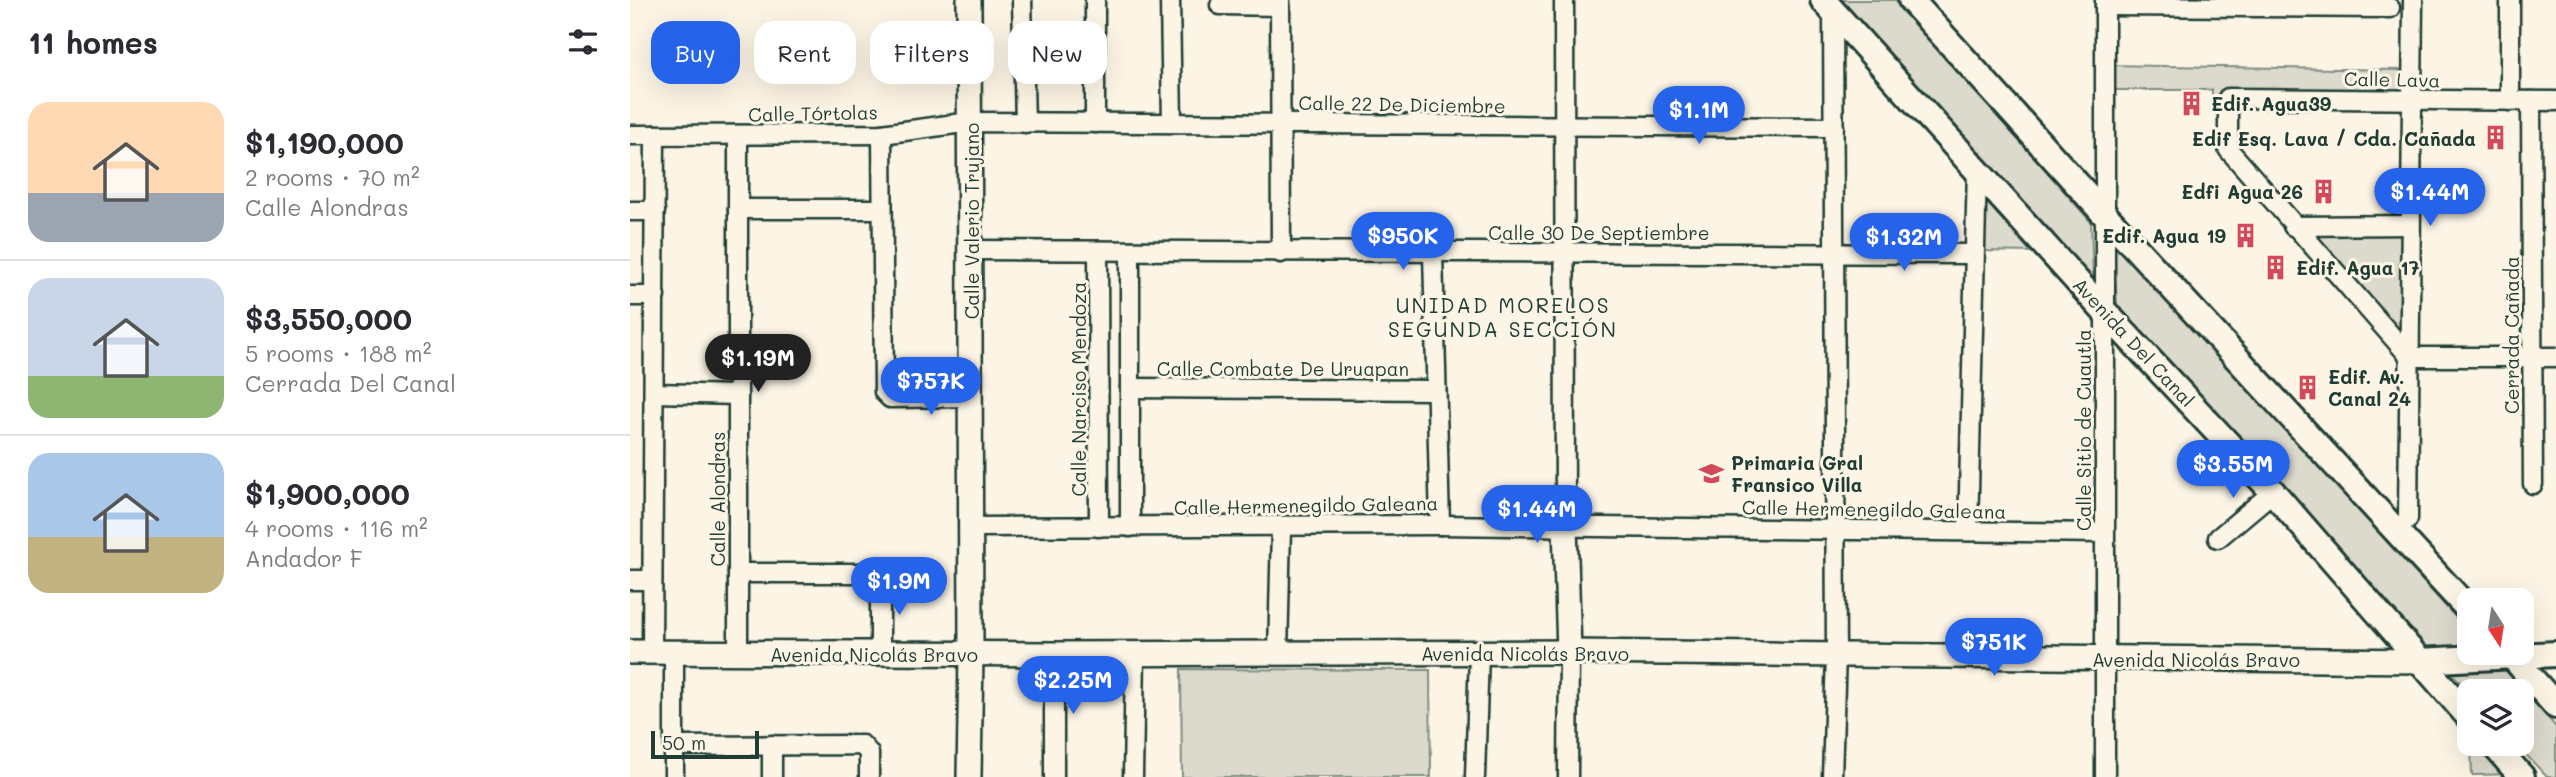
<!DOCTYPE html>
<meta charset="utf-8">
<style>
body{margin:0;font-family:Mali,sans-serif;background:#f7f7f7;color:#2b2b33;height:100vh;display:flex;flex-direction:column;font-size:26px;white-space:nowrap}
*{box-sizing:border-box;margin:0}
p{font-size:23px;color:#7c7c81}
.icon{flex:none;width:38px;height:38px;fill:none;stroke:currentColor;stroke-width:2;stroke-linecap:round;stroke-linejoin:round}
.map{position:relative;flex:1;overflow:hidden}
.side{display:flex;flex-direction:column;background:#fff;width:630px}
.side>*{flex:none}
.guide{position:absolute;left:21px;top:21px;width:665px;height:63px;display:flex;gap:14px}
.needle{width:46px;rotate:168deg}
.fabs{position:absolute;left:1827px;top:588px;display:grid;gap:14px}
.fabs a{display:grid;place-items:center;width:77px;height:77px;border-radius:14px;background:#fff;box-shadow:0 7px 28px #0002;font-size:35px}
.scale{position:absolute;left:21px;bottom:18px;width:108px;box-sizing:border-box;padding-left:7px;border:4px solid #1f3d34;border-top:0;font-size:19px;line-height:24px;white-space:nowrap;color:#1f3d34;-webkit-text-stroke:5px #fcf5e5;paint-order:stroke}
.price{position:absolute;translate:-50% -60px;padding:0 16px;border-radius:24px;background:#2563eb;color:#fff;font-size:23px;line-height:46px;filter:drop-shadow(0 2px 4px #0008)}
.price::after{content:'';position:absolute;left:50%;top:42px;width:21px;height:16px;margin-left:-10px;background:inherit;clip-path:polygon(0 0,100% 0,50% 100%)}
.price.on{background:#222;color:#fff}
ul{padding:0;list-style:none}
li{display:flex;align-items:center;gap:21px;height:175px;padding:0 28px}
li+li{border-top:2px solid #e1e1e2}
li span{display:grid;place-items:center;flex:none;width:196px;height:140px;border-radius:21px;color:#555}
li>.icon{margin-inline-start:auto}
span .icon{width:84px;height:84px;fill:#fffc;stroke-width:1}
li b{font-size:30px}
h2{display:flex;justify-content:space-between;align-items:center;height:84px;padding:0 28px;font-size:30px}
.tag{padding:0 24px;border-radius:21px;background:#fff;box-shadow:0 7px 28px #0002;font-size:24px;line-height:63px}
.tag.on{background:#2563eb;color:#fff}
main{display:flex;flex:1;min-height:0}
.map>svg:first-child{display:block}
.green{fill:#dcdacc;stroke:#7e8c80;stroke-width:2}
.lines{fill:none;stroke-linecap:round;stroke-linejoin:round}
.minor-casing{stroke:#1f3d34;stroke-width:23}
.tertiary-casing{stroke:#1f3d34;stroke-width:28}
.secondary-casing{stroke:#1f3d34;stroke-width:30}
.minor{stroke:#fcf5e5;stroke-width:18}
.tertiary{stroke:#fcf5e5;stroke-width:23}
.secondary{stroke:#fcf5e5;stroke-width:24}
.labels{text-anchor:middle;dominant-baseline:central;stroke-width:6;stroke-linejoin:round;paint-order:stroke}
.street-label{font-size:19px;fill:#1f3d34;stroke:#fcf5e5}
.poi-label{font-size:19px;font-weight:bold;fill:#1f3d34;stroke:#fcf5e5;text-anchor:start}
.neighbourhood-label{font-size:21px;letter-spacing:2px;fill:#1f3d34;stroke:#fcf5e5}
</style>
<main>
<section class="side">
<h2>11 homes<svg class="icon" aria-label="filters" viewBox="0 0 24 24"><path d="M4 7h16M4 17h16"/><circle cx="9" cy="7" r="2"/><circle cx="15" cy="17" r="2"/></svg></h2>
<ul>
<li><span style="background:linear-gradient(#ffd9b3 65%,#9aa5b1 0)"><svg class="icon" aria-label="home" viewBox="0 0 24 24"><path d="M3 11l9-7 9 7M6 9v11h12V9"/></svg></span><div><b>$1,190,000</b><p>2 rooms · 70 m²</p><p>Calle Alondras</p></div></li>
<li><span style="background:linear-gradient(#c9d6e8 70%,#8fb573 0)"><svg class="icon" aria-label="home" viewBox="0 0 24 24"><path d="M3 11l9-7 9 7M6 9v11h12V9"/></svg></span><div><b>$3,550,000</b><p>5 rooms · 188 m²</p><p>Cerrada Del Canal</p></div></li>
<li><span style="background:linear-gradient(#a9c7e8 60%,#c2b280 0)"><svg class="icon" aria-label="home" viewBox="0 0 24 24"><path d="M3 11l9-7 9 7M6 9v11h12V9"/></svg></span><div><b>$1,900,000</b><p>4 rooms · 116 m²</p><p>Andador F</p></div></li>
</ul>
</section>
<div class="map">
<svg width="1926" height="777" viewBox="0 0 1926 777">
<rect width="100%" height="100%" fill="#fcf5e5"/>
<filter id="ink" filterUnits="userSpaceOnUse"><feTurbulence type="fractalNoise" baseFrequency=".0143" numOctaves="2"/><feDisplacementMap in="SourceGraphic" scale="14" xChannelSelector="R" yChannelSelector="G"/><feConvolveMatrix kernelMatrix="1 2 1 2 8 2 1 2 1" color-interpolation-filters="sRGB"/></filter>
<g filter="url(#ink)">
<g class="green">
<path d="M1211 0H1267L1461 222 1463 280Z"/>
<path d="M1475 65 1770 70V100L1592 101 1582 96V90H1475Z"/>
<path d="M1352 197 1401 252 1349 251Z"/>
<path d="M1780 225V357L1663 226Z"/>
<path d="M1483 240 1839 632V647L1799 649 1487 305Z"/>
<path d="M1873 667 1926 727V777H1917L1886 744H1892V691L1839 692 1820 671Z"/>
<path d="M551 669 800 670 801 777H552Z"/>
<path d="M1841 744H1858L1886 774 1842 775Z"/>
</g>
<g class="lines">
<defs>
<g id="minor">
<path d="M392 0 395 123"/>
<path d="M465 0V123"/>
<path d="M540 0 542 123"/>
<path d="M650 0 651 253"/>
<path d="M934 0 935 526"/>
<path d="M590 5 650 6"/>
<path d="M1475 6 1760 8"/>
<path d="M1880 101V0"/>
<path d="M1901 101 1903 484"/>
<path d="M252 134 254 392 260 398 341 397"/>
<path d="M0 135 252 134 340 122 1204 127"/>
<path d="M108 209H252"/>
<path d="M0 211H25"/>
<path d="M1663 226 1780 225"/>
<path d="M341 250 1344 254"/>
<path d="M468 251 469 527"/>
<path d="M803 253 810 525"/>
<path d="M0 296H25"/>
<path d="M1780 357 1598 149V98L1926 101"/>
<path d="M1780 357H1926"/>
<path d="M500 388 806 390"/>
<path d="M24 393 108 395"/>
<path d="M341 527 810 525 1473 533"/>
<path d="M500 527V251"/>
<path d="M1338 531 1347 168"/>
<path d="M1767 531 1778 519 1783 0"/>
<path d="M1588 538 1643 492"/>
<path d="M108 573H239L250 580V654"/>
<path d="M0 580H22"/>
<path d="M22 652 25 135"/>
<path d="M108 653V135"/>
<path d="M44 654V777"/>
<path d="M648 654 651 528"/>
<path d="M44 746 232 745 239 753V777"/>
<path d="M142 777V745"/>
<path d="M424 777V654"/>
<path d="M503 777 505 654"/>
<path d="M845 777 849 653"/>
<path d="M938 777 939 652"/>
<path d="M1202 777 1206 654 1203 10"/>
<path d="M1475 777V0"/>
</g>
<g id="tertiary">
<path d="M935 526 939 652"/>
<path d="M0 652 424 654 939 652 1789 661"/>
<path d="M339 777 341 654 339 0"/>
</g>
<g id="secondary">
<path d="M1193 0 1475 312 1643 492 1839 717"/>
<path d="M1281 0 1476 216 1839 610"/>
<path d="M1879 653 1926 706"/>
<path d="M1789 661 1926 654"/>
<path d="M1863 744 1892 777"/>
</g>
</defs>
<use href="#minor" class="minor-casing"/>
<use href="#tertiary" class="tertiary-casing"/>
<use href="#secondary" class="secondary-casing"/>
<use href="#minor" class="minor"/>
<use href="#tertiary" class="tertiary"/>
<use href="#secondary" class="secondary"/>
</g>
</g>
<defs>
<symbol id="building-bare" viewBox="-9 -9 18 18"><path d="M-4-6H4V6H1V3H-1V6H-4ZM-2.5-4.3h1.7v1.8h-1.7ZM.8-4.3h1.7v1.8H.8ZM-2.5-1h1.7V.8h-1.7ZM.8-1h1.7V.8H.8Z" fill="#d1495b" stroke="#fcf5e5" stroke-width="2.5" paint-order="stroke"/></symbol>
<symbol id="school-bare" viewBox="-9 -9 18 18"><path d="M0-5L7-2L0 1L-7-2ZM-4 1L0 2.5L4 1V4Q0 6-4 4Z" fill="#d1495b" stroke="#fcf5e5" stroke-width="2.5" paint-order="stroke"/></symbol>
</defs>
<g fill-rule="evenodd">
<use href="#building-bare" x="1544" y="86" width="35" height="35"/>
<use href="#building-bare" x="1848" y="120" width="35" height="35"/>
<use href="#building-bare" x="1676" y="174" width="35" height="35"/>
<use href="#building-bare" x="1598" y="218" width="35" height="35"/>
<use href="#building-bare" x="1628" y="250" width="35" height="35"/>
<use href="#building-bare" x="1660" y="370" width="35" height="35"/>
<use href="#school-bare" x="1064" y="456" width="35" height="35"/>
</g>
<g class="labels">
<g class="street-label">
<text transform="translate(1762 79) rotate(1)">Calle Lava</text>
<text transform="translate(772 104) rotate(1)">Calle 22 De Diciembre</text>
<text transform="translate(183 113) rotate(-1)">Calle Tórtolas</text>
<text transform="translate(341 221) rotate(-90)">Calle Valerio Trujano</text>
<text x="969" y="232">Calle 30 De Septiembre</text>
<text transform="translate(1881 335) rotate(-90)">Cerrada Cañada</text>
<text transform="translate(1504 342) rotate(47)">Avenida Del Canal</text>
<text x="653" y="368">Calle Combate De Uruapan</text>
<text transform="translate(448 389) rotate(-90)">Calle Narciso Mendoza</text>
<text transform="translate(1453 430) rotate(-90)">Calle Sitio de Cuautla</text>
<text transform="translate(87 499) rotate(-90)">Calle Alondras</text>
<text transform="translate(676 505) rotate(-1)">Calle Hermenegildo Galeana</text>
<text transform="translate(1244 509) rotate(1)">Calle Hermenegildo Galeana</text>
<text x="895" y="653">Avenida Nicolás Bravo</text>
<text x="244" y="654">Avenida Nicolás Bravo</text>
<text x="1566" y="659">Avenida Nicolás Bravo</text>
</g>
<g class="poi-label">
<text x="1581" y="103">Edif. Agua39</text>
<text x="1846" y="138" text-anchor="end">Edif Esq. Lava / Cda. Cañada</text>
<text x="1673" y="191" text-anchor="end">Edfi Agua 26</text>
<text x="1596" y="235" text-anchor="end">Edif. Agua 19</text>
<text x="1666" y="267">Edif. Agua 17</text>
<text x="1698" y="376">Edif. Av.<tspan x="1698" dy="22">Canal 24</tspan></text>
<text x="1101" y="462">Primaria Gral<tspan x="1101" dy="22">Fransico Villa</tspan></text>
</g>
<g class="neighbourhood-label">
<text x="873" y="304">UNIDAD MORELOS<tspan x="873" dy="24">SEGUNDA SECCIÓN</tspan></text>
</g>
</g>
</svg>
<div class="fabs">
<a><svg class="needle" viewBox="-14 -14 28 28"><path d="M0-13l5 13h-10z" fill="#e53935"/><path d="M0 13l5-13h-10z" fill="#7c7c81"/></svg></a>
<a><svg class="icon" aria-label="layers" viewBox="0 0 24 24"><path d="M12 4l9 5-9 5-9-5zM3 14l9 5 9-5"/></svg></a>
</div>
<div class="scale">50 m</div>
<b class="price" style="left:1069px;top:146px">$1.1M</b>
<b class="price" style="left:1800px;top:228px">$1.44M</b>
<b class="price" style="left:773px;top:272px">$950K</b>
<b class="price" style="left:1274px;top:273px">$1.32M</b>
<b class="price on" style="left:128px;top:394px">$1.19M</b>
<b class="price" style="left:301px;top:417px">$757K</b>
<b class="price" style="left:1603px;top:500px">$3.55M</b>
<b class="price" style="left:907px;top:545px">$1.44M</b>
<b class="price" style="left:269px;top:617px">$1.9M</b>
<b class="price" style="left:1364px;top:678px">$751K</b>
<b class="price" style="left:443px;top:716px">$2.25M</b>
<div class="guide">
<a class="tag on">Buy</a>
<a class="tag">Rent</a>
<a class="tag">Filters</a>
<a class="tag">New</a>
</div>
</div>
</main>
